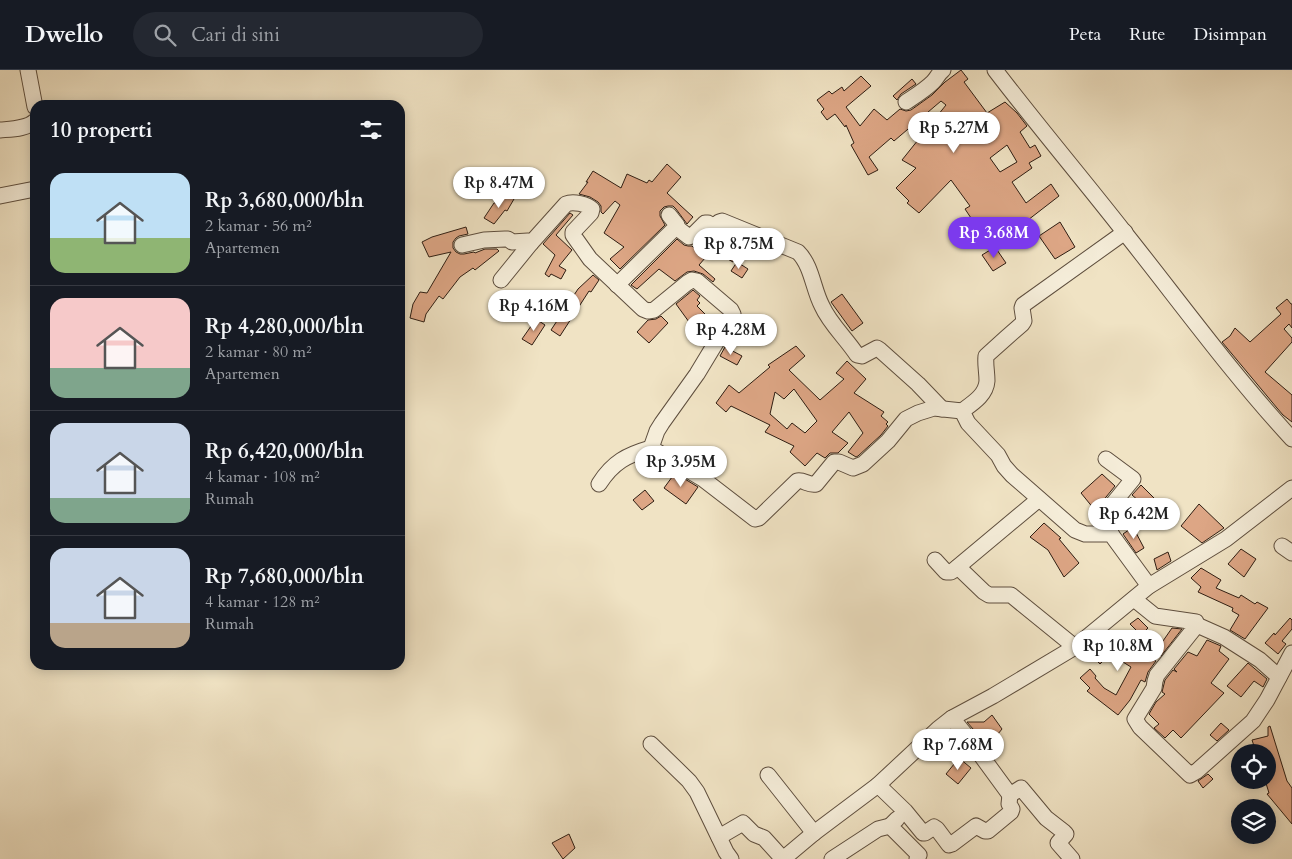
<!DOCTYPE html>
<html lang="id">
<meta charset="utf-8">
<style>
body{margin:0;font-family:Cardo,serif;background:#242831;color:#f1f3f6;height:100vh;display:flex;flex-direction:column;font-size:19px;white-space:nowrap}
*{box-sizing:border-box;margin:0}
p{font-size:16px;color:#9ea1a6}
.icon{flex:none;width:28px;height:28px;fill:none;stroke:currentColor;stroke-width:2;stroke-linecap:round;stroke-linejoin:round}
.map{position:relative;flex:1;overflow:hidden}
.drawer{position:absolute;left:30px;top:30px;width:375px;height:570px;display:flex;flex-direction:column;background:#171b24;border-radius:15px;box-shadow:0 2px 12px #0003}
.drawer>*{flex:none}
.fabs{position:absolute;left:1231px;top:674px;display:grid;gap:10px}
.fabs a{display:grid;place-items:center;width:45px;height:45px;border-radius:50%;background:#171b24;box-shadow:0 2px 12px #0003;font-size:25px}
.price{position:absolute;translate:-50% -42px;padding:0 11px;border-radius:18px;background:#fff;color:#222;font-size:16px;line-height:32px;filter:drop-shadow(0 1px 2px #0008)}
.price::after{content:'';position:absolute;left:50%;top:30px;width:15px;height:11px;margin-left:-8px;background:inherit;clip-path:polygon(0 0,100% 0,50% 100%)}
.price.current{background:#7c3aed;color:#fff}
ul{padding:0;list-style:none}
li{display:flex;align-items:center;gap:15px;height:125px;padding:0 20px}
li+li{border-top:1px solid #363941}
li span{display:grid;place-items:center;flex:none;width:140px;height:100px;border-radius:15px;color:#555}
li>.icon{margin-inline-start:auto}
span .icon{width:60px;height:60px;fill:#fffc;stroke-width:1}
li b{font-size:21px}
h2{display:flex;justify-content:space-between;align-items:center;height:60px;padding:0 20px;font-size:21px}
header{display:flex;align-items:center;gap:30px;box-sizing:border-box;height:70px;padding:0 25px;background:#171b24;border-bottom:1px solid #363941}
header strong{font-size:24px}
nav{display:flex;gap:28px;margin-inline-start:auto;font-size:18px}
.search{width:350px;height:45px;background:#242831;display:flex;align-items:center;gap:12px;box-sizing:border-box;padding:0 18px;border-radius:28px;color:#9ea1a6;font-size:19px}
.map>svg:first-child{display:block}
.building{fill:#dda685;stroke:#2e1d12;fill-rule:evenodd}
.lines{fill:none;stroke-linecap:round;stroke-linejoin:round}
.street-casing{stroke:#5e4e3e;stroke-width:17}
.street{stroke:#f5edd9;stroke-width:15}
</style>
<header>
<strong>Dwello</strong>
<div class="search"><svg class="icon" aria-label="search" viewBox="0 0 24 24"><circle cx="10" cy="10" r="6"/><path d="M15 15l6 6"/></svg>Cari di sini</div>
<nav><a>Peta</a><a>Rute</a><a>Disimpan</a></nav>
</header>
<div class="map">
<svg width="1292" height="789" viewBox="0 0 1292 789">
<rect width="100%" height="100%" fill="#f0e3c4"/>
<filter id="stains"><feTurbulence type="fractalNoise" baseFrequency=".004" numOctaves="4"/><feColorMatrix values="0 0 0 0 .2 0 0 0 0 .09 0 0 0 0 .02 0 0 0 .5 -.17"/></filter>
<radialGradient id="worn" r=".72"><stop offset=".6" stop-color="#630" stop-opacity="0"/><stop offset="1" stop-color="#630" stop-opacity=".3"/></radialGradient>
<g class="building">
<path d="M961 0 968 9 964 12 987 43 1005 32 1017 43 1027 56 1020 62 1030 78 1035 75 1041 86 1029 93 1032 98 1012 112 1026 133 1051 114 1059 126 1028 150 1030 153 991 178 965 139 970 136 951 110 919 143 907 133 909 131 896 118 916 98 902 90 946 35 941 31 894 71 891 68 869 87 878 100 868 105 851 75 854 73 846 55 845 57 835 44 827 50 821 42 824 39 817 30 829 21 832 24 842 17 844 21 861 6 871 16 846 37 860 56 874 39 887 50 900 39 906 41 911 40 932 25 945 12ZM1007 75 1017 92 1000 102 990 88Z"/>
<path d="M912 9 916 14 901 24 897 30 893 26Z"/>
<path d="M667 94 681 107 667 123 693 147 687 154 676 139 673 136H668L664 137 660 141V146L665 155 620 199 610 189 624 177 604 163 620 135 615 131 603 144 601 142V136L598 132 590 127 579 124 588 112H586L593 101 621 118 627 104 647 113 649 110 652 112Z"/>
<path d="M504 124 512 128 513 127 512 128 514 129 507 141 505 140 494 154 484 148 494 133 500 132Z"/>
<path d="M570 143 573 145 556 165 572 180 559 196 566 200 561 209 551 204 549 207 545 204 555 185 543 174Z"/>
<path d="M1060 152 1075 177 1055 189 1039 166Z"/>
<path d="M466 157 468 164 459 166 456 168 453 172V178L456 182 460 184H464L474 182 475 183 485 179H497L499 181 475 200 473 198 460 207 443 229 439 226 426 244 424 252 410 248 413 234 420 222 427 223 451 182 429 187 422 172 432 167Z"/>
<path d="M707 164 713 166 718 165 740 178 733 192 712 180 699 195 715 209 713 212 703 204 694 201 687 202 675 211 659 199 637 219 631 215 677 169 684 175 688 176H692L696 180 703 168Z"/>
<path d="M995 177 1006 193 993 201 982 185Z"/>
<path d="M737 192 748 199 742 208 731 201Z"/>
<path d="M593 205 599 210 591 222 589 221 560 266 551 260 578 219Z"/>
<path d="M693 220 700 226 697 230 700 233 697 236 711 250 697 263 676 234Z"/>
<path d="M842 224 863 253 852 261 831 232Z"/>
<path d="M1287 229 1291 234H1292V258L1289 254 1284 259 1292 268V272L1265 302 1292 325V352L1283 345 1277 338 1222 272 1230 266 1235 258 1250 272 1281 244 1276 238Z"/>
<path d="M661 246 668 253 649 273 637 262 648 250 656 249Z"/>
<path d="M536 249 545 255 532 275 522 269Z"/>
<path d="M796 276 805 286 789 300 820 330 844 309 836 303 847 291 866 309 854 323 884 342 881 346 888 352 886 354 888 356 881 365 858 386 856 387 848 382 863 363 849 342 832 362 848 373 838 383H830L825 388 817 383 805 396 790 382 794 376 765 362 770 355 731 336 726 342 716 333 729 315 739 323 770 297 768 295ZM794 319 817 351 805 363 792 353 787 359 770 344 775 322 784 329Z"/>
<path d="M725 277 742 286 737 295 720 286Z"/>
<path d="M675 403 698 417 686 434 664 418Z"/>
<path d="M1102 404 1115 416 1102 432 1094 439 1081 423Z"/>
<path d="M1141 415 1167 441 1160 449 1132 425Z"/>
<path d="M645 420 654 431 642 440 633 430Z"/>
<path d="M1199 434 1224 458 1202 473 1181 456Z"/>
<path d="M1044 453 1061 468 1059 469 1079 493 1064 507 1048 480 1030 467Z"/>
<path d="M1133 457 1144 478 1136 483 1123 464Z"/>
<path d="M1241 479 1256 489 1244 507 1228 494Z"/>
<path d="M1168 482 1171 491 1157 500 1154 489Z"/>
<path d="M1201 498 1221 510 1216 518 1239 528 1241 525 1255 534 1257 532 1268 538 1245 569 1230 560 1239 545 1232 541 1233 538 1198 522 1201 517 1191 508Z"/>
<path d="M1138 548 1148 558 1141 565 1130 554Z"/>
<path d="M1290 548 1292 550V559L1282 571 1286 574 1278 584 1265 573 1274 563 1275 565Z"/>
<path d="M1172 558 1182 559 1161 586 1156 581Z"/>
<path d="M1110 563 1118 569 1156 591 1148 602 1145 612 1141 610 1130 630 1118 645 1087 621 1090 618 1080 608 1090 599 1096 606 1095 608 1104 618 1116 625 1131 597 1110 584 1100 594 1086 580 1095 573 1099 577Z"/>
<path d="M1207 570 1221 576 1219 581 1229 589 1211 613 1224 623 1181 668 1173 660 1165 668 1154 658 1159 654 1149 644 1156 632 1165 624 1162 622 1165 610 1173 600 1177 602 1174 599 1188 582 1197 586Z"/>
<path d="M1248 593 1267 609 1263 617 1254 611 1241 627 1227 616Z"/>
<path d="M992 645 1002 659 990 674 973 659 967 652H984Z"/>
<path d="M1221 653 1229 660 1217 671 1210 665Z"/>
<path d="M1270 656 1287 711 1292 718V754L1267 724 1269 723 1265 710H1268V682H1256L1252 670 1268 666V657Z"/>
<path d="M959 688 971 698 958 714 946 704Z"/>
<path d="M1208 704 1213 709 1203 718 1198 711Z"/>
<path d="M569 764 575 778 563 789 552 773Z"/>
</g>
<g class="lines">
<defs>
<g id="street">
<path d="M28 0 35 37"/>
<path d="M995 0C1037 55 1082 108 1125 163 1180 232 1232 304 1292 369"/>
<path d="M906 32C915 26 925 20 933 12 937 8 938 4 943 0"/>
<path d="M0 60C11 59 27 59 35 51"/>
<path d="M0 126 35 119"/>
<path d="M676 157 689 167 692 166 705 153H708L714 157 719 152 722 151 798 182C812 196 813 219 822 236 830 254 846 268 857 285L862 286 877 278 880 280 918 314 942 339"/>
<path d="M1125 162 1023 235 1022 238 1024 251 1022 254 1006 268 986 286C985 294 987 302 987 311 986 325 973 333 962 341L968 353 998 385 1004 396 1012 405 1075 460 1085 464H1111L1149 516"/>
<path d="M462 175 484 170 505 169H508L512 172 528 171 531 173 566 134C573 131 587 134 592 139L591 143 573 162V165L590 189 643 239 648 241 654 240 687 213 692 210 697 211 731 240 733 244 729 251 697 304 662 353 657 361 651 378 703 409 755 449 759 448 797 411C803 409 809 416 816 414L834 392H839L853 398 863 394 888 371 906 349 918 343 934 338 962 341"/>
<path d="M501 210 531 173"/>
<path d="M617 215 676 157 677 155 669 145"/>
<path d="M1106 389 1133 409 1111 436C1107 446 1110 455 1111 464"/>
<path d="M599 414C613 392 627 385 651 378"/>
<path d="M1282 476 1292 483"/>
<path d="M935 490 946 502H951L954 500 1039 429"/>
<path d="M958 497 984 522 989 525H1011L1075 577"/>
<path d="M1134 529 1155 546 1196 552 1197 555 1157 605 1155 611 1154 618 1135 649 1140 657 1190 705 1197 701 1253 651 1267 630 1292 583"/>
<path d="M1197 555 1224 567 1260 590 1279 607"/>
<path d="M952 648 969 669 1010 725 1021 718 1046 748 1064 762 1066 764 1058 773 1072 789"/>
<path d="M651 674 689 711 697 722 726 782 731 789"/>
<path d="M768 705 814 763"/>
<path d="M878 715 905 741 923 763H925L934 757 937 759 949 775 952 774 976 756 985 761H988L1011 742 1012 739 1009 734 1010 725"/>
<path d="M897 749 890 756 919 785 917 789"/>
<path d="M719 767 743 753 754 764 764 768 783 789"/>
<path d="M783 789 814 763 878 715 938 659 952 648 993 626 1075 577 1149 516 1226 469 1292 418"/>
<path d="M832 789 878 759 890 756"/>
</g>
</defs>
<use href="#street" class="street-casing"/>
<use href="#street" class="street"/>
</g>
<rect width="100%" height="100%" filter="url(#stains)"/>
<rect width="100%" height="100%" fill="url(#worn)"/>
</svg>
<div class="fabs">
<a><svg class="icon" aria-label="locate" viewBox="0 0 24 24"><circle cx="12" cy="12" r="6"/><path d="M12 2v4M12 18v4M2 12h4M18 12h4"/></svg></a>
<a><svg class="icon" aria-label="layers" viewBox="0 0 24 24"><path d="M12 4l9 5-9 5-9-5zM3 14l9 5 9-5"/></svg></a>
</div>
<b class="price" style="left:954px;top:84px">Rp 5.27M</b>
<b class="price" style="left:499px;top:139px">Rp 8.47M</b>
<b class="price current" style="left:994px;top:189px">Rp 3.68M</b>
<b class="price" style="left:739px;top:200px">Rp 8.75M</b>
<b class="price" style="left:534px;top:262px">Rp 4.16M</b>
<b class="price" style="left:731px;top:286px">Rp 4.28M</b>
<b class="price" style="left:681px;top:418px">Rp 3.95M</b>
<b class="price" style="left:1134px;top:470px">Rp 6.42M</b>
<b class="price" style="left:1118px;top:602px">Rp 10.8M</b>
<b class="price" style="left:958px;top:701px">Rp 7.68M</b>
<section class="drawer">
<h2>10 properti<svg class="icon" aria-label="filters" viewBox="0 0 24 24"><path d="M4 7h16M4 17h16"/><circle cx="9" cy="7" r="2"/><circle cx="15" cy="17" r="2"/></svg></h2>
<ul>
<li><span style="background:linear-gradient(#bfe0f5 65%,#8fb573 0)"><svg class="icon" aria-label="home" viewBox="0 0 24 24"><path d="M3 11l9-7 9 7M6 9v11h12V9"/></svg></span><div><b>Rp 3,680,000/bln</b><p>2 kamar · 56 m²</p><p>Apartemen</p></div></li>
<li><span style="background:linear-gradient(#f6c9c9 70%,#7fa58c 0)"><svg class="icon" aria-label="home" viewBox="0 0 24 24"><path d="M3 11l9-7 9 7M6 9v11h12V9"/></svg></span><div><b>Rp 4,280,000/bln</b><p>2 kamar · 80 m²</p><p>Apartemen</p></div></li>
<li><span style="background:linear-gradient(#c9d6e8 75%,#7fa58c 0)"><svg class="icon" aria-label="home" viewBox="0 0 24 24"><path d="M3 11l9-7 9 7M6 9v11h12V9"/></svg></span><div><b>Rp 6,420,000/bln</b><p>4 kamar · 108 m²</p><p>Rumah</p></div></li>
<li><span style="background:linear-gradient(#c9d6e8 75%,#b9a48a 0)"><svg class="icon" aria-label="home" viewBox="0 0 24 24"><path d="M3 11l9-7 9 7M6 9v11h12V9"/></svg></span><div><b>Rp 7,680,000/bln</b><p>4 kamar · 128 m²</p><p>Rumah</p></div></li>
</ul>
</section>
</div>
